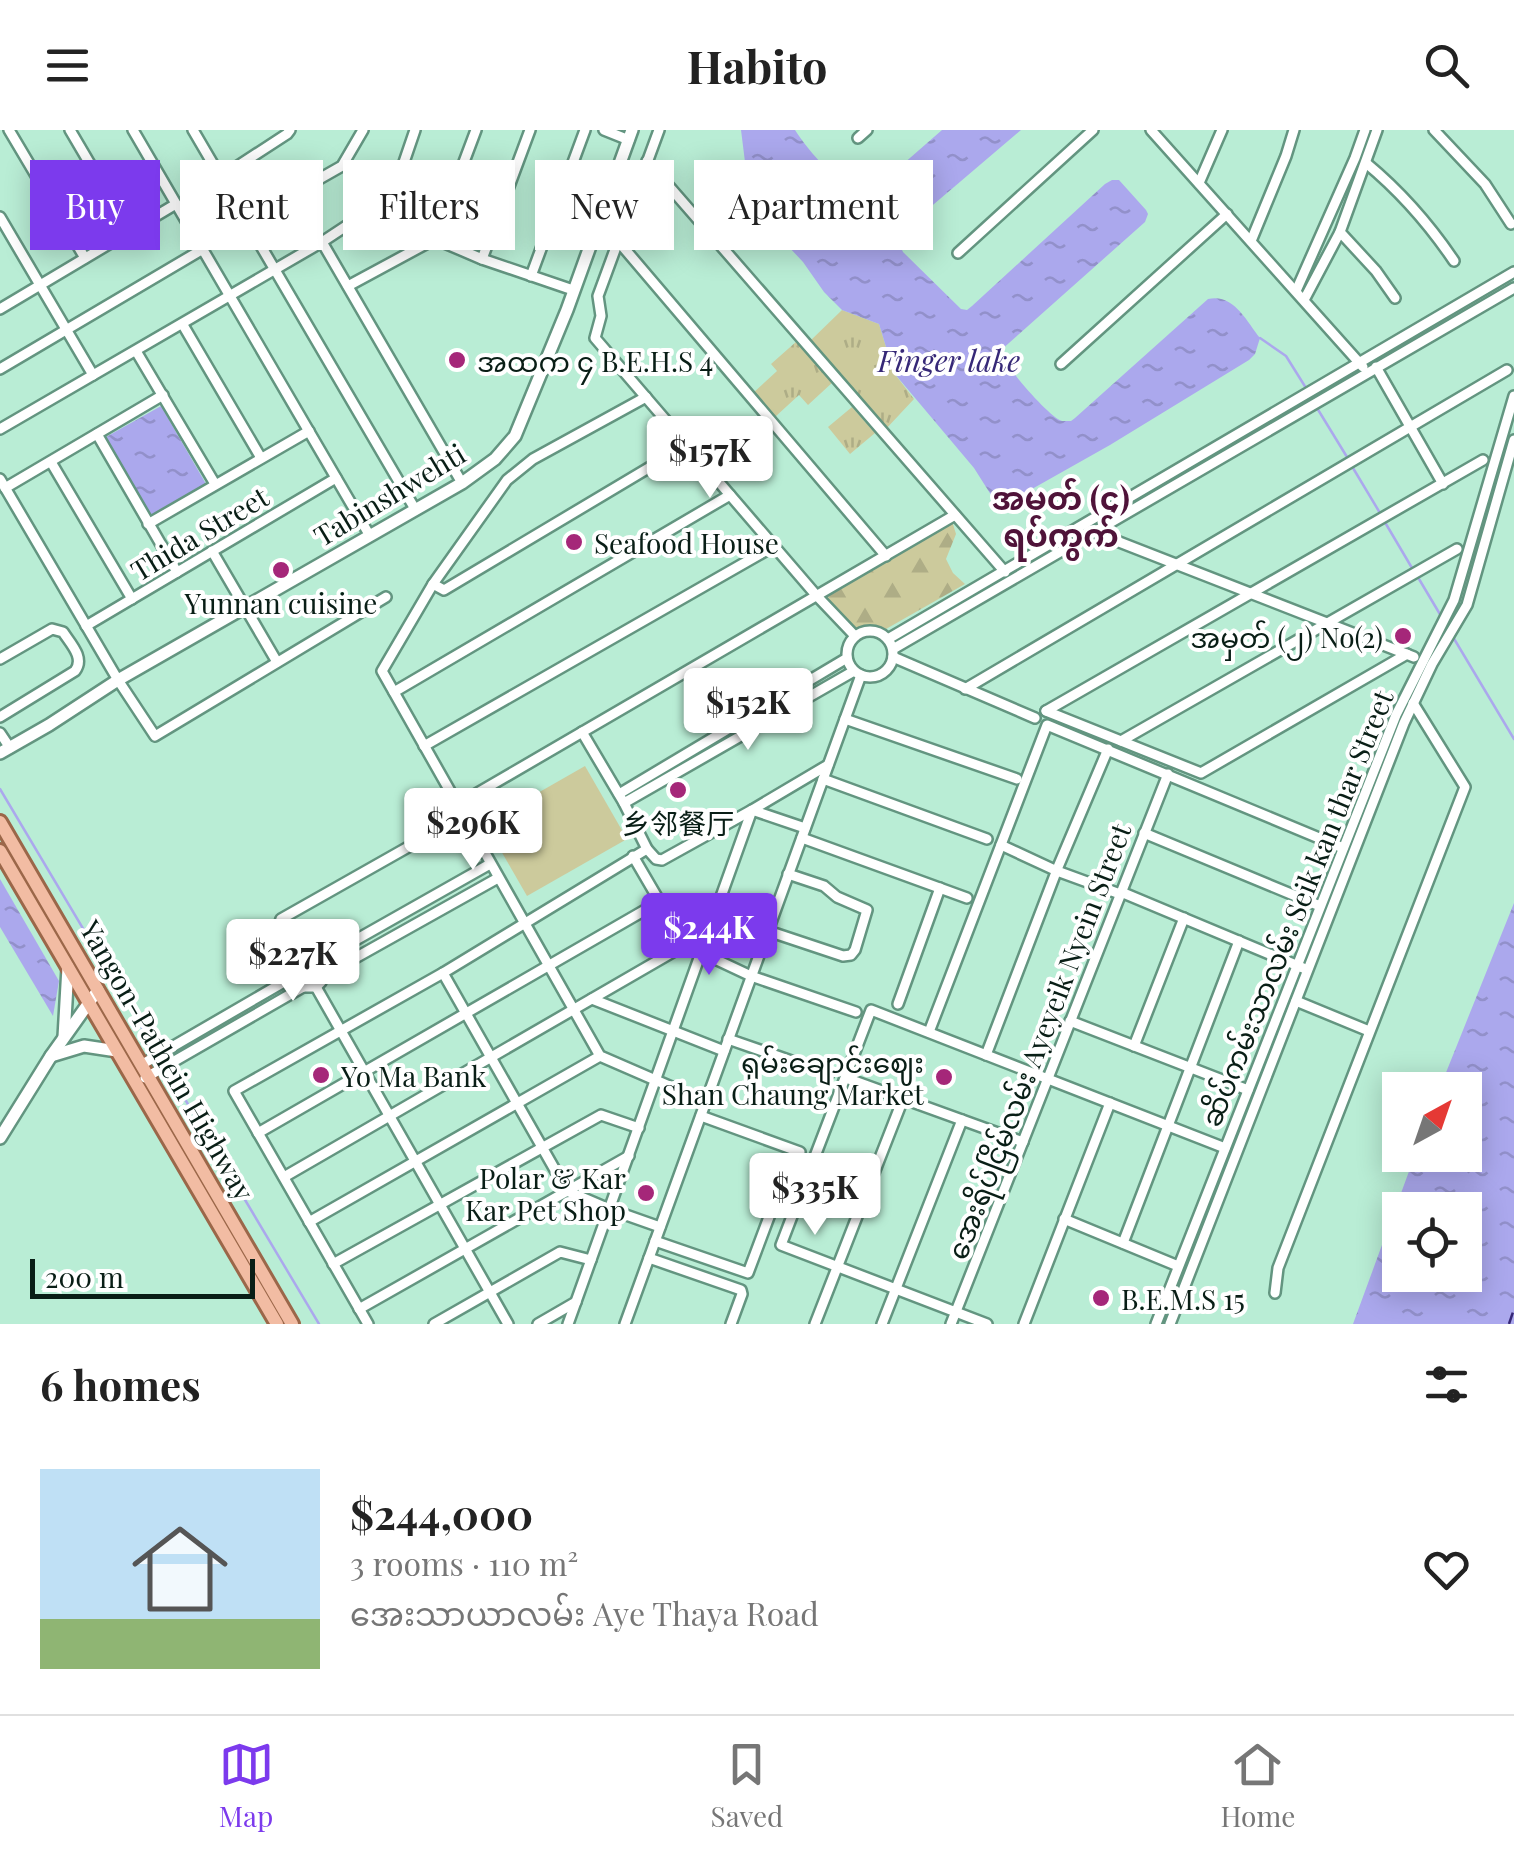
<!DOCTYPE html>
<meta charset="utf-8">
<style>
body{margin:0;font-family:"Playfair Display","Noto Sans SC","Noto Sans Myanmar",serif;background:#f6f6f6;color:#222;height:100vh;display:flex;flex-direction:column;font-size:38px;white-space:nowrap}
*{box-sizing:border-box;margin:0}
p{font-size:32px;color:#767676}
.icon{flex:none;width:55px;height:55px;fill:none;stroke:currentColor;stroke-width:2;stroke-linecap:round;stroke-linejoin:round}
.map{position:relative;height:1194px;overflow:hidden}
.details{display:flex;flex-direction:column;background:#fff;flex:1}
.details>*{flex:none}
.hud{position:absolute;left:30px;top:30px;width:1000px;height:90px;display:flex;gap:20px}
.needle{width:65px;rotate:40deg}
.controls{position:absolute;left:1382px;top:942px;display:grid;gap:20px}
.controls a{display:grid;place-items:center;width:100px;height:100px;border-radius:0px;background:#fff;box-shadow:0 5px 25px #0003;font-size:50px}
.scale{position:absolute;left:30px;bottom:25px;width:225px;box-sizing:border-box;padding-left:10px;border:5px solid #091e16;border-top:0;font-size:28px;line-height:35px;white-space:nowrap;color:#091e16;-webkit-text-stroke:8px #fff;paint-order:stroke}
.price{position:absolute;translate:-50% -85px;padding:0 22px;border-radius:10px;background:#fff;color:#222;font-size:32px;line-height:65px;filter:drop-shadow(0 2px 5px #0008)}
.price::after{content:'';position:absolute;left:50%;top:60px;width:30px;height:22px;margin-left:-15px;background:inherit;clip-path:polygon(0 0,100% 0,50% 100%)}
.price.on{background:#7c3aed;color:#fff}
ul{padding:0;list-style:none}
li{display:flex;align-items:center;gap:30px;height:250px;padding:0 40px}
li+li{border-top:2px solid #e0e0e0}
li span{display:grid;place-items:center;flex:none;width:280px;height:200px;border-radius:0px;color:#555}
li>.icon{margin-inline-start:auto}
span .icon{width:120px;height:120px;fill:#fffc;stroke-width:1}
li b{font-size:42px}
h2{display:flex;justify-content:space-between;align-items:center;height:120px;padding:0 40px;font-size:42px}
.tag{padding:0 35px;border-radius:0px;background:#fff;box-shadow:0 5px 25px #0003;font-size:35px;line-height:90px}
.tag.on{background:#7c3aed;color:#fff}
header{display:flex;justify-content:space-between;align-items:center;height:130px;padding:0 40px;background:#fff;font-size:45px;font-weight:700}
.dock{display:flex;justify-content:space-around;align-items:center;height:140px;border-top:2px solid #e0e0e0;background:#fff;font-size:28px;color:#767676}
.dock a{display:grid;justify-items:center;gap:5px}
.dock .on{color:#7c3aed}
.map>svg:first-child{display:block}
.grass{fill:url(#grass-tufts)}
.forest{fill:url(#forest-firs)}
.park{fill:#ccca9c}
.water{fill:url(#water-ripples);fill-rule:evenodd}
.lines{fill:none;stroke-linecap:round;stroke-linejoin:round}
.stream{stroke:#aba8ed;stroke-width:2.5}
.ferry{stroke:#362877;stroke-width:2.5;stroke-dasharray:12 10;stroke-linecap:butt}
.street-casing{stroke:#639580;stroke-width:14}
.secondary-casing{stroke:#639580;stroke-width:16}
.primary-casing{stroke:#9b6749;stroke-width:18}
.street{stroke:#fff;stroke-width:9}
.secondary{stroke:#fff;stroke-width:11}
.primary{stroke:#f2bca3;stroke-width:12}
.poi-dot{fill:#a52779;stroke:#fff;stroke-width:4}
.labels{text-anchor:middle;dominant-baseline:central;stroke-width:8;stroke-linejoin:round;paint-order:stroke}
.poi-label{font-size:28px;fill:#091e16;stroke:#fff;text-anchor:start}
.street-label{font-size:28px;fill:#091e16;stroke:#fff}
.water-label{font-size:30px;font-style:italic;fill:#362877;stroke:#fff}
.quarter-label{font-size:32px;font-weight:bold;fill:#4f1339;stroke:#fff}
</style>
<header><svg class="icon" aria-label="menu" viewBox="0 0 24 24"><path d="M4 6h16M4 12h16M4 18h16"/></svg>Habito<svg class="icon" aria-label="search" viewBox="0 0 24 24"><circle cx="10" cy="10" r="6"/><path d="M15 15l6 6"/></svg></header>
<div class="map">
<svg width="1514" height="1194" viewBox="0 0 1514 1194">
<defs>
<pattern id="grass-tufts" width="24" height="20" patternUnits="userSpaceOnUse" patternTransform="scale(2.5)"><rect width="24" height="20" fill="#ccca9c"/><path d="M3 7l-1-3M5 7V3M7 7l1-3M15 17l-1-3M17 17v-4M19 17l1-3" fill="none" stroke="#aead86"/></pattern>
<pattern id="forest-firs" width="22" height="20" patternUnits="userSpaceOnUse" patternTransform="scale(2.5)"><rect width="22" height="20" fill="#ccca9c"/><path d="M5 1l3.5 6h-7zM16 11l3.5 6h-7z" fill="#aead86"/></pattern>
<pattern id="water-ripples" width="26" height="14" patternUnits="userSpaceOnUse" patternTransform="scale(2.5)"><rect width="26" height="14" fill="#aba8ed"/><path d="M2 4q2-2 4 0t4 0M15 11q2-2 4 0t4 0" fill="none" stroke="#9290ca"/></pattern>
</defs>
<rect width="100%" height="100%" fill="#b9edd5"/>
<g class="grass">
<path d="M842 180 879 194 894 243 914 269 885 300 809 212Z"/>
<path d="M797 211 833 252 808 275 799 265 775 287 753 263 777 241 771 234Z"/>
<path d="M852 277 875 303 850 324 828 297Z"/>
</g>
<path class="forest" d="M952 391 956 404 946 429 953 443 965 454 886 499 870 496 855 501 824 466Z"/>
<path class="park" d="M585 636 627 709 527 766 485 693Z"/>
<g class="water">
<path d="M741 0H795C809 22 840 56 863 69L942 0H1021L900 103 897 109 903 122 961 179 967 180 972 176 1105 54 1112 50H1119L1146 80 1148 84 1145 92 1000 221C1003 234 1049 287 1062 291 1065 291 1068 291 1071 291L1075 288 1208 169C1233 163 1246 190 1260 208L1255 224 1249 230 1110 315 1007 373H999L993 368 974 338 894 243 879 194 842 180 824 162 803 132 771 98 757 73 747 48Z"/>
<path d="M161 276 206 354 151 385 106 307Z"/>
<path d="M0 749 59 851 53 886 0 797Z"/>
<path d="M1514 773V1194H1353L1415 1025H1465V960H1439ZM1400 1080H1465V1145H1400Z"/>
</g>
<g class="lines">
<g class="stream">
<path d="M1260 208 1286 226 1306 258"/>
<path d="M1317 278 1347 327"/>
<path d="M1353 338 1380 383"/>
<path d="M1386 394 1412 438"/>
<path d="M1419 449 1441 486"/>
<path d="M1453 507 1514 609"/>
<path d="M0 659 163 933"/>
<path d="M167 939 319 1194"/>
</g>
<path class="ferry" d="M1509 1194 1514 1179"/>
<defs>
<g id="street">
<path d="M9 0 85 128"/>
<path d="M70 0 130 102"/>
<path d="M133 0 370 406"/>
<path d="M193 0 415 379"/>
<path d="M604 0 629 10"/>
<path d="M659 0 598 166 601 186 595 208 816 465 855 506"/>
<path d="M1151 0 1363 237"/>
<path d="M1434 0 1485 54 1511 94"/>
<path d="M858 8 867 0"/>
<path d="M647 31 1005 442"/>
<path d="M1366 33C1401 62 1429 94 1454 131"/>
<path d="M221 47 287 4 290 0"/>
<path d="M1199 53 1222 0"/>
<path d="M0 87 93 245"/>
<path d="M247 90 342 36 363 0"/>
<path d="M1340 102 1376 141 1395 168"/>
<path d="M435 109 476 0"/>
<path d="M618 111 886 426"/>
<path d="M1251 111 1286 26 1294 0"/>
<path d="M322 112 462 353"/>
<path d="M958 123 1093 0"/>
<path d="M482 129 530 0"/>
<path d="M531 146 585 0"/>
<path d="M348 156 435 109 482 129 573 160"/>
<path d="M1296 161 1355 28 1365 0"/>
<path d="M1304 170 1340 102 1377 0"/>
<path d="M0 179 176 74"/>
<path d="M183 195 261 328"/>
<path d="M136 221 215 354"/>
<path d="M1061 234 1227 84"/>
<path d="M1376 237 1443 354"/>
<path d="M0 239 203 119"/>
<path d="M646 267 533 329 507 350 433 454 382 541 600 926 706 972"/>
<path d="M0 299 322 112 381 73 401 41 415 0"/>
<path d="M97 304 177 442"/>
<path d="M51 332 132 469"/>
<path d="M0 349 118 550 155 606 386 467"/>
<path d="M5 358 163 265"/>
<path d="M148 394 309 301"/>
<path d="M1091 401 1414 527"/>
<path d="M212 421 277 532"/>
<path d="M433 454 444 460 687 315"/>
<path d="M86 496 336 348"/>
<circle cx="870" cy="524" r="23"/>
<path d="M888 509 1514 142"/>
<path d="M893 519 1514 158"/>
<path d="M893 527 1035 588"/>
<path d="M0 529 52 499 63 502C71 514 85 528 75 541L0 587"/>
<path d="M965 559 1507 240"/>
<path d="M394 562 730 365"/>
<path d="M1046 581 1483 330"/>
<path d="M1046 581 1201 643 1407 524"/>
<path d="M845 589 1017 649"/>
<path d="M582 602 624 673 647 719 656 729 662 730 752 680 828 635"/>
<path d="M0 603 10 618"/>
<path d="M1121 611 1457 419"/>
<path d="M424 616 774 416"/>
<path d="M823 649 987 709"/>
<path d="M619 664 847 528"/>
<path d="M624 673 854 541"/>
<path d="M457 675 955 385"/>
<path d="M1144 703 1320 776"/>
<path d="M802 708 967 768"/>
<path d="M1001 715 1057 741 1120 764"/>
<path d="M633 726 685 815 751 846 856 882"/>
<path d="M1121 762 1303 838"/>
<path d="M768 801 843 826 851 825 855 820 867 780 837 767 824 756 788 744"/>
<path d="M315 833 323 846 321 852 316 857H303L296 845 301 835 308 832 315 833 490 734"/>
<path d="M301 835 280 792 281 789 463 686"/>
<path d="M443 843 567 1061 609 1079 660 1097"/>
<path d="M323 846 498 748"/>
<path d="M316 857 508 1194"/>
<path d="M592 869 724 921"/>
<path d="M1296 871 1369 901"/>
<path d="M898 874 940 758"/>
<path d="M1070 891 1248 960"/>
<path d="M929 902 1047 595 1343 718"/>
<path d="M728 909 829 944"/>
<path d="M1134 916 1184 788"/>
<path d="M986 925 1058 737 1108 619"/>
<path d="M141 935 296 845"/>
<path d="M145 948 303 857"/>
<path d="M846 948 1023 1012"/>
<path d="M701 986 800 1022"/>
<path d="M258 1003 659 772"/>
<path d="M284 1047 685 815"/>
<path d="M1064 1089 1178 1136"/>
<path d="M309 1092 600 926"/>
<path d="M655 1111 748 1143 775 1071"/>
<path d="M1123 1113 1239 811"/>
<path d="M649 1128 741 1160 742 1164 731 1194"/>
<path d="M333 1134 601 985 639 998"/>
<path d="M1275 1163 1278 1138 1465 657 1413 573"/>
<path d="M359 1179 629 1026"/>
<path d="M368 1194 234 961 443 843 647 719"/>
<path d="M434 1194 560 1122 591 1130"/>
<path d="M538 1194 576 1172"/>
<path d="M568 1194 752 680 805 698"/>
<path d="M625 1194 861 545"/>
<path d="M815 1194 903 969"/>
<path d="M882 1194 962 990"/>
<path d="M951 1194 1168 644"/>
<path d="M987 1194 781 1115 871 880 1225 1018"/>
<path d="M1024 1194 1110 973"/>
<path d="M1156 1194 1396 585 1454 470 1514 266"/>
<path d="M1170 1194 1404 593 1432 534 1467 475 1514 310"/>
</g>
<g id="secondary">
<path d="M0 623 49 595 118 550 462 353 495 329 515 306 567 180 632 0"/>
<path d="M64 907 68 837"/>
<path d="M51 926 84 916 117 921"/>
<path d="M0 1008 51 926 98 860"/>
</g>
<g id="primary">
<path d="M0 692 292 1194"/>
<path d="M0 721 277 1194"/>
</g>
</defs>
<use href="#street" class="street-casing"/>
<use href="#secondary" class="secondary-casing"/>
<use href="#primary" class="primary-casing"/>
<use href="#street" class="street"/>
<use href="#secondary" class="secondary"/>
<use href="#primary" class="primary"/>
</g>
<g class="poi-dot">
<circle cx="457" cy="230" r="10"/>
<circle cx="574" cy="412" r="10"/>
<circle cx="281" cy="440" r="10"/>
<circle cx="1403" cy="506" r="10"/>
<circle cx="678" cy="660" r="10"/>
<circle cx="321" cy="945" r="10"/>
<circle cx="944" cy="947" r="10"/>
<circle cx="646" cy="1063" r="10"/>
<circle cx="1101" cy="1168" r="10"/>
</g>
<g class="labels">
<g class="poi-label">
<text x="477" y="230">အထက ၄ B.E.H.S 4</text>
<text x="594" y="412">Seafood House</text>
<text x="281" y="472" text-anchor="middle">Yunnan cuisine</text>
<text x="1383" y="506" text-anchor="end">အမှတ် (၂) No(2)</text>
<text x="678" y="692" text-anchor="middle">乡邻餐厅</text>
<text x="924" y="931" text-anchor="end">ရှမ်းချောင်းဈေး<tspan x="924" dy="32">Shan Chaung Market</tspan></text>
<text x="341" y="945">Yo Ma Bank</text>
<text x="626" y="1047" text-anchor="end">Polar &amp; Kar<tspan x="626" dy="32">Kar Pet Shop</tspan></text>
<text x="1121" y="1168">B.E.M.S 15</text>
</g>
<g class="street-label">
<text transform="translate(389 364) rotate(-31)">Tabinshwehti</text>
<text transform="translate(199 403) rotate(-31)">Thida Street</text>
<text transform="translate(1296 778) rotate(-68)">ဆိပ်ကမ်းသာလမ်း Seik kan thar Street</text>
<text transform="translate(1038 911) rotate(-69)">အေးရိပ်ငြိမ်လမ်း Ayeyeik Nyein Street</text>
<text transform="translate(168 930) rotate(60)">Yangon-Pathein Highway</text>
</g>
<g class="water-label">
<text x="949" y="230">Finger lake</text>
</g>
<g class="quarter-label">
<text x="1061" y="366">အမှတ် (၄)<tspan x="1061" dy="37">ရပ်ကွက်</tspan></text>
</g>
</g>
</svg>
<div class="controls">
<a><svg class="needle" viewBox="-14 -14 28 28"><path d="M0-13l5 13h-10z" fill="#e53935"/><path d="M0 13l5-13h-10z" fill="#767676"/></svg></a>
<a><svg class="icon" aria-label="locate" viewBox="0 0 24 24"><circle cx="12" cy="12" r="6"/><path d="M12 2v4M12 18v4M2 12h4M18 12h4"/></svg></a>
</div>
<div class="scale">200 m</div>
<b class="price" style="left:710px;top:371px">$157K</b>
<b class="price" style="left:748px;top:623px">$152K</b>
<b class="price" style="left:473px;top:743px">$296K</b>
<b class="price on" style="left:709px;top:848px">$244K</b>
<b class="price" style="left:293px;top:874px">$227K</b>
<b class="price" style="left:815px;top:1108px">$335K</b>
<div class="hud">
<a class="tag on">Buy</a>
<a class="tag">Rent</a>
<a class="tag">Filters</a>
<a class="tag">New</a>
<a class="tag">Apartment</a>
</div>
</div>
<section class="details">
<h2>6 homes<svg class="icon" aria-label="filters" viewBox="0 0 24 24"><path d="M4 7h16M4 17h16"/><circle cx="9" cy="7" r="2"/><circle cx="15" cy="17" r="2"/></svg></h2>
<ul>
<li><span style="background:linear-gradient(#bfe0f5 75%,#8fb573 0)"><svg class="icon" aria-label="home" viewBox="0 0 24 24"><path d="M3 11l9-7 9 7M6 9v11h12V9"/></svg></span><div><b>$244,000</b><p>3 rooms · 110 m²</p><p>အေးသာယာလမ်း Aye Thaya Road</p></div><svg class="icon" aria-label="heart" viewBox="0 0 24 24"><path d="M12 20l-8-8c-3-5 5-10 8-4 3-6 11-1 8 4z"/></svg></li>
</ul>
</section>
<nav class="dock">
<a class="on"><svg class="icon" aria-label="map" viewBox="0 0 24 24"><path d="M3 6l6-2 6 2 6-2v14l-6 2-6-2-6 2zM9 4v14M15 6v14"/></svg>Map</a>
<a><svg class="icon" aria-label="saved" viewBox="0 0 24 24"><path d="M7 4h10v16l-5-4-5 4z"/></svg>Saved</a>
<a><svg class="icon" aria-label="home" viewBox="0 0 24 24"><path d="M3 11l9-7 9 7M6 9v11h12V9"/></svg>Home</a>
</nav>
